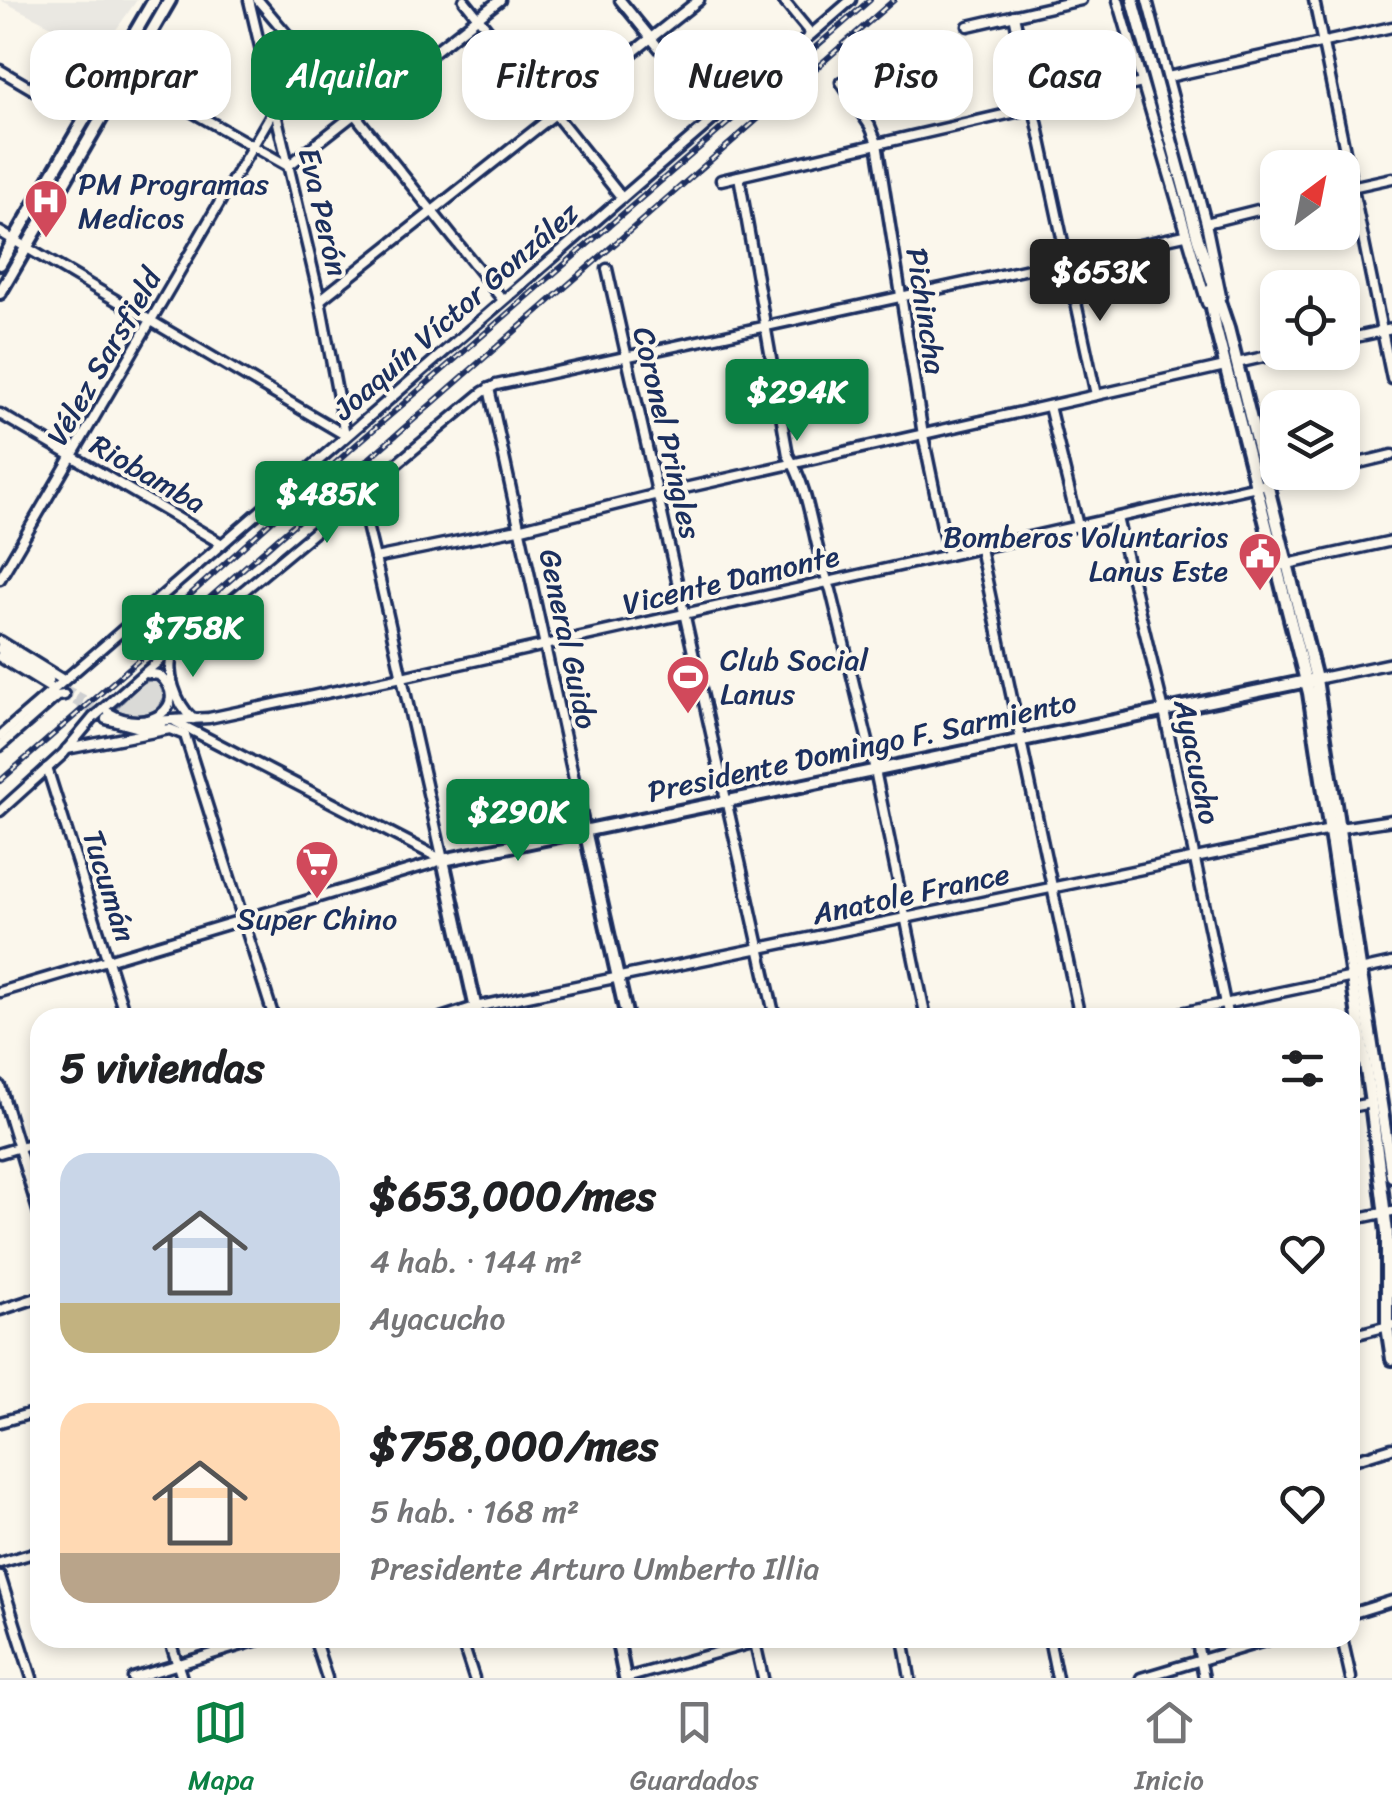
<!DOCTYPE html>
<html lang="es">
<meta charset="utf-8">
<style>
body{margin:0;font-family:Sriracha,sans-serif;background:#f2f2f2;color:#202124;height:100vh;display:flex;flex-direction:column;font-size:38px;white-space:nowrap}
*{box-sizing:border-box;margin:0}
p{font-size:32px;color:#757577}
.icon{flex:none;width:55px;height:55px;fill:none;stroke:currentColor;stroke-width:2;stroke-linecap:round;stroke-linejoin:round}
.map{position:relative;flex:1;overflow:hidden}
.drawer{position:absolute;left:30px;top:1008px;width:1330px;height:640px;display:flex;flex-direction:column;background:#fff;border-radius:30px;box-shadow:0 5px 15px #0003}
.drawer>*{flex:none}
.guide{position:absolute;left:30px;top:30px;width:1332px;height:90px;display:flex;gap:20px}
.needle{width:65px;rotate:32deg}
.tools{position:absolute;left:1260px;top:150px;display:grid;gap:20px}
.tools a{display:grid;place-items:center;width:100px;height:100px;border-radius:20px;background:#fff;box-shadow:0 5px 15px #0003;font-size:50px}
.price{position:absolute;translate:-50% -85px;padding:0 22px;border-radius:10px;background:#0b8043;color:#fff;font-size:32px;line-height:65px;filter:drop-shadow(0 2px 5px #0008)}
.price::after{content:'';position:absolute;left:50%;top:60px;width:30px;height:22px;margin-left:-15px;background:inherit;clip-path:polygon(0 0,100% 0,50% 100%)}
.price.current{background:#222;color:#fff}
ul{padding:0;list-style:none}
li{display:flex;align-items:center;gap:30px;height:250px;padding:0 30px}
li span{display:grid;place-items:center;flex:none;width:280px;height:200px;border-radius:30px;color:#555}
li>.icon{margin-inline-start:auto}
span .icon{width:120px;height:120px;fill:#fffc;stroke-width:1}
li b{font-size:42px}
h2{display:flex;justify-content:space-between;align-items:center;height:120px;padding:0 30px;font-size:42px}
.tag{padding:0 35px;border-radius:30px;background:#fff;box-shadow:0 5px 15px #0003;font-size:35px;line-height:90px}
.tag.current{background:#0b8043;color:#fff}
.tab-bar{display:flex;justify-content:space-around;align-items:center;height:140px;border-top:2px solid #e0e0e0;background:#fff;font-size:28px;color:#757577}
.tab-bar a{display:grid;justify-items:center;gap:5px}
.tab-bar .current{color:#0b8043}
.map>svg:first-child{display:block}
.built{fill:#eae8e2}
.green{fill:#dadad7;stroke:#7a849a;stroke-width:2.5}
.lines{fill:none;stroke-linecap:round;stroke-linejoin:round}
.minor-tunnel{stroke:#cecfd0;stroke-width:8;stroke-dasharray:8 4;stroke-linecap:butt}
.minor-casing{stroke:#1b2f5e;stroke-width:15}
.major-casing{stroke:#1b2f5e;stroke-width:18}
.minor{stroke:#fbf7ec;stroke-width:8}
.major{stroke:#fbf7ec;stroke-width:10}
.rail-casing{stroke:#1b2f5e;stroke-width:6}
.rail{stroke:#fbf7ec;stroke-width:2.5;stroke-dasharray:8;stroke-linecap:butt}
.labels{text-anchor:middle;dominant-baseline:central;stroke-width:8;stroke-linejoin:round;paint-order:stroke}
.poi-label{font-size:30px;fill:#1b2f5e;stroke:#fbf7ec;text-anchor:start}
.street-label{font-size:30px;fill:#1b2f5e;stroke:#fbf7ec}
</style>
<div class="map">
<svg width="1392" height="1678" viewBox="0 0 1392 1678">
<rect width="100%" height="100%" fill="#fbf7ec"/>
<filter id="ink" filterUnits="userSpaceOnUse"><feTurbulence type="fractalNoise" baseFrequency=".01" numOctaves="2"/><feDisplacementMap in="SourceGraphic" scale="20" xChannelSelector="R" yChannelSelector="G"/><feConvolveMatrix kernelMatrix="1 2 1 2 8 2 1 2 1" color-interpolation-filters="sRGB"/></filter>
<g filter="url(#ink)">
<path class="built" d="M0 0H137L101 51Z"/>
<path class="green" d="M153 679 159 682 165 697 153 715 143 718 114 710 141 683Z"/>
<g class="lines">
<g class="minor-tunnel">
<path d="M56 684 105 710"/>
<path d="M64 695 99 715"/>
</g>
<defs>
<g id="minor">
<path d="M249 0 320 300 345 435"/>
<path d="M258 0 356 116 502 299"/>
<path d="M464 0 622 198"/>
<path d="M620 0 715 117"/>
<path d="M783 0 811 34"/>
<path d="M1118 0 1207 303"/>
<path d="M1147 0 1206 223 1221 296"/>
<path d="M1314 0 1392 379"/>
<path d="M1014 15 1096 395"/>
<path d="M968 26 1081 0"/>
<path d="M0 70 85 120"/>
<path d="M127 75 288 166"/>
<path d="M1168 77 1392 27"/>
<path d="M841 82 870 126 877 143 923 435 948 555"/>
<path d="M288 166 500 0"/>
<path d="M739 176 788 455C813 495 812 547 831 590L875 770 926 1018"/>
<path d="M721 180 1142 83"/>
<path d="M1342 189 1392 178"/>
<path d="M1206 223 1278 205"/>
<path d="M0 232 345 435"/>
<path d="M607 269 775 1018"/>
<path d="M320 300 699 0"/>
<path d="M1342 340 1392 329"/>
<path d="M1237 363 1286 352"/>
<path d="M489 388 585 830"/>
<path d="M1049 406 1078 526"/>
<path d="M0 414 222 544"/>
<path d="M1342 467 1392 455"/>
<path d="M356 498 363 509 375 558 443 860"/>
<path d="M1117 518 1164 711 1228 1018"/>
<path d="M980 548 1080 1018"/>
<path d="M375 558 518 529 658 494 1225 366"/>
<path d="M1283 565 1392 541"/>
<path d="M0 579 276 106"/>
<path d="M0 641 63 680"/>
<path d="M0 649 49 680"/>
<path d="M174 651C164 671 177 705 193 719"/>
<path d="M0 657 52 689"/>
<path d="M1316 679 1392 663"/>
<path d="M109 713C147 736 193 705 159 675L146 673"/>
<path d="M106 719 139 728 162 724"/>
<path d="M152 721 209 718 402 677 1320 472"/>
<path d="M176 722 443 860"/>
<path d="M0 736 851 0"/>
<path d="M0 746 57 696 64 695"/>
<path d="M67 749 170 729 185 735 274 1018"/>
<path d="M47 768 126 1018"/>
<path d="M0 811 63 754 93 718 142 675 483 392 496 385 1185 235"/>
<path d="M0 992 443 860"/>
<path d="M441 1018 475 1007 1340 828 1392 820"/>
<path d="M1157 1018 1353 977 1360 970 1392 963"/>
<path d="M0 1086 40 1217"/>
<path d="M1350 1107 1371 1103"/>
<path d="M0 1153 40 1141"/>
<path d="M1350 1220 1392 1211"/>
<path d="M0 1310 40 1297"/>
<path d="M1350 1336 1392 1325"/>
<path d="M0 1422 40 1411"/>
<path d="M1350 1461 1392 1448"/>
<path d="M0 1563 40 1551"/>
<path d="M0 1576 32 1678"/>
<path d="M1350 1614 1392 1601"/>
<path d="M169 1638 182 1678"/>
<path d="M314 1638 327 1678"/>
<path d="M461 1638 474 1678"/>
<path d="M754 1638 763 1678"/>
<path d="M903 1638 910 1678"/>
<path d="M1049 1638 1057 1678"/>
<path d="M1196 1638 1204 1678"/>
<path d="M1342 1638 1351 1678"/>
<path d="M133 1678 265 1638"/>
<path d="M626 1678 769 1638"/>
<path d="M1141 1678 1275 1638"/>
</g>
<g id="major">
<path d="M1133 0 1198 239 1228 328 1316 679 1392 1176"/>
<path d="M0 264 154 0"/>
<path d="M1209 291 1216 329 1309 693 1371 1103 1387 1232V1326L1392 1359"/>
<path d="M0 293 170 0"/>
<path d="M585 830 627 1018"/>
<path d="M478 1018 443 860 1312 680"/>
<path d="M617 1638 625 1678"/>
</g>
</defs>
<use href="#minor" class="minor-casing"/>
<use href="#major" class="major-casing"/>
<use href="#minor" class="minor"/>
<use href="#major" class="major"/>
<defs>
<g id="rail">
<path d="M169 614 350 450 870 0"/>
<path d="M0 781 894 0"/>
</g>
</defs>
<use href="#rail" class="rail-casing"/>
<use href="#rail" class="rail"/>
</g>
</g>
<defs>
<symbol id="hospital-pin" viewBox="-11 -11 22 30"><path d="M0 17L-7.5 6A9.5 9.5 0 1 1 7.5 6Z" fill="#d1495b" stroke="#fbf7ec"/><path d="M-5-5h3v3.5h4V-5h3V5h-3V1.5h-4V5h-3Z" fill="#fff"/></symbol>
<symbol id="civic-pin" viewBox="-11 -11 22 30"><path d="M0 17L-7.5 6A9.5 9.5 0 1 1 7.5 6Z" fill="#d1495b" stroke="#fbf7ec"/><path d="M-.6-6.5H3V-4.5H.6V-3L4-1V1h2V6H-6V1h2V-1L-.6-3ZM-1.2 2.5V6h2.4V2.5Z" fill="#fff"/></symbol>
<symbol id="stadium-pin" viewBox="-11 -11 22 30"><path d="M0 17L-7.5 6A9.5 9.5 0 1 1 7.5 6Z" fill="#d1495b" stroke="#fbf7ec"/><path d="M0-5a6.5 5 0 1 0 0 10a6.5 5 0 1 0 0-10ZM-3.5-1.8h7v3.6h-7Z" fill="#fff"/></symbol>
<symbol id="supermarket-pin" viewBox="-11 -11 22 30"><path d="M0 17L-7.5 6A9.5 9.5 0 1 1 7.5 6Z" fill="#d1495b" stroke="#fbf7ec"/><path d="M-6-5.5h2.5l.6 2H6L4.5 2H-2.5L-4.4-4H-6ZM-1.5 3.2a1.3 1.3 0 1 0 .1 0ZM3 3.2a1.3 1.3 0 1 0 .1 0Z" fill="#fff"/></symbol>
</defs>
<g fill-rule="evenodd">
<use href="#hospital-pin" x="21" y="176" width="50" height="68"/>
<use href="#civic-pin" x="1235" y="529" width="50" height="68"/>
<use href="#stadium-pin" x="663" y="652" width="50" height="68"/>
<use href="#supermarket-pin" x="292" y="837" width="50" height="68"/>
</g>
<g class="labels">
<g class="poi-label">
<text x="78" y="184">PM Programas<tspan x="78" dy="34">Medicos</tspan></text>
<text x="1228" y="537" text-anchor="end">Bomberos Voluntarios<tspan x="1228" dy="34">Lanus Este</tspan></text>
<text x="720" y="660">Club Social<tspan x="720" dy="34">Lanus</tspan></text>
<text x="317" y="919" text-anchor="middle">Super Chino</text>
</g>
<g class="street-label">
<text transform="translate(323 212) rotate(77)">Eva Perón</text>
<text transform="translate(456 311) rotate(-41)">Joaquín Víctor González</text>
<text transform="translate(926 311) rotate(81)">Pichincha</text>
<text transform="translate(104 357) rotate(-60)">Vélez Sarsfield</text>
<text transform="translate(667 433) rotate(77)">Coronel Pringles</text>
<text transform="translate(148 474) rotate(30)">Riobamba</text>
<text transform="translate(731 580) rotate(-13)">Vicente Damonte</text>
<text transform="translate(568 639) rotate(78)">General Guido</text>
<text transform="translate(862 747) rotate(-12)">Presidente Domingo F. Sarmiento</text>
<text transform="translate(1197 762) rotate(78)">Ayacucho</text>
<text transform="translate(109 886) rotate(73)">Tucumán</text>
<text transform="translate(911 894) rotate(-12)">Anatole France</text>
</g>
</g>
</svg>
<div class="tools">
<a><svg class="needle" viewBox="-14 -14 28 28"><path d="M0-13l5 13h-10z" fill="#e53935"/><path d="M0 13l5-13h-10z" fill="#757577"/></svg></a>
<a><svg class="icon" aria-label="locate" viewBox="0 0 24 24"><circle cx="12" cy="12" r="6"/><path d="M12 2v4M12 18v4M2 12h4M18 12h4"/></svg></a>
<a><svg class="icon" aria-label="layers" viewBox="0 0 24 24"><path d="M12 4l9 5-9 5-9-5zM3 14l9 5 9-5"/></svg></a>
</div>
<b class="price current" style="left:1100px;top:324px">$653K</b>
<b class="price" style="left:797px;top:444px">$294K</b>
<b class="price" style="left:327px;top:546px">$485K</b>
<b class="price" style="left:193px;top:680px">$758K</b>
<b class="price" style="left:518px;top:864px">$290K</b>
<div class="guide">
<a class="tag">Comprar</a>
<a class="tag current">Alquilar</a>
<a class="tag">Filtros</a>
<a class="tag">Nuevo</a>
<a class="tag">Piso</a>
<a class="tag">Casa</a>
</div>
<section class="drawer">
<h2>5 viviendas<svg class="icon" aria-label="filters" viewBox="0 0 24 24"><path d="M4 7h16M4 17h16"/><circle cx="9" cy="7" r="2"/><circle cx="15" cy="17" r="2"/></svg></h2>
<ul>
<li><span style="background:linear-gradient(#c9d6e8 75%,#c2b280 0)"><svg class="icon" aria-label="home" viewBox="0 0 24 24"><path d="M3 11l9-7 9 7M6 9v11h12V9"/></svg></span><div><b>$653,000/mes</b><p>4 hab. · 144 m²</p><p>Ayacucho</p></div><svg class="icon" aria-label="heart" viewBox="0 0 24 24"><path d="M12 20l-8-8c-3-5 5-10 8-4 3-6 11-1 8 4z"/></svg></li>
<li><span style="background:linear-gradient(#ffd9b3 75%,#b9a48a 0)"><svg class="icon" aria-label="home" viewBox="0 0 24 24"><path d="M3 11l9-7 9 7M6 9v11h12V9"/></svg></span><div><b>$758,000/mes</b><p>5 hab. · 168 m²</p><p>Presidente Arturo Umberto Illia</p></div><svg class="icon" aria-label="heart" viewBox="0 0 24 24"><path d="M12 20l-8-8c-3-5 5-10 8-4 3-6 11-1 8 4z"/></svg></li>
</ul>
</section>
</div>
<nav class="tab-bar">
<a class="current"><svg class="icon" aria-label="map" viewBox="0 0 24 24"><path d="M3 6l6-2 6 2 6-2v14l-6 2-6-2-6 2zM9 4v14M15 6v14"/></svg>Mapa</a>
<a><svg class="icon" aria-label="saved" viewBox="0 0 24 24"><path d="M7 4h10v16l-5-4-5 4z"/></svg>Guardados</a>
<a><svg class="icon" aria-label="home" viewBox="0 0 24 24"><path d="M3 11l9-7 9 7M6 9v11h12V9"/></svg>Inicio</a>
</nav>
